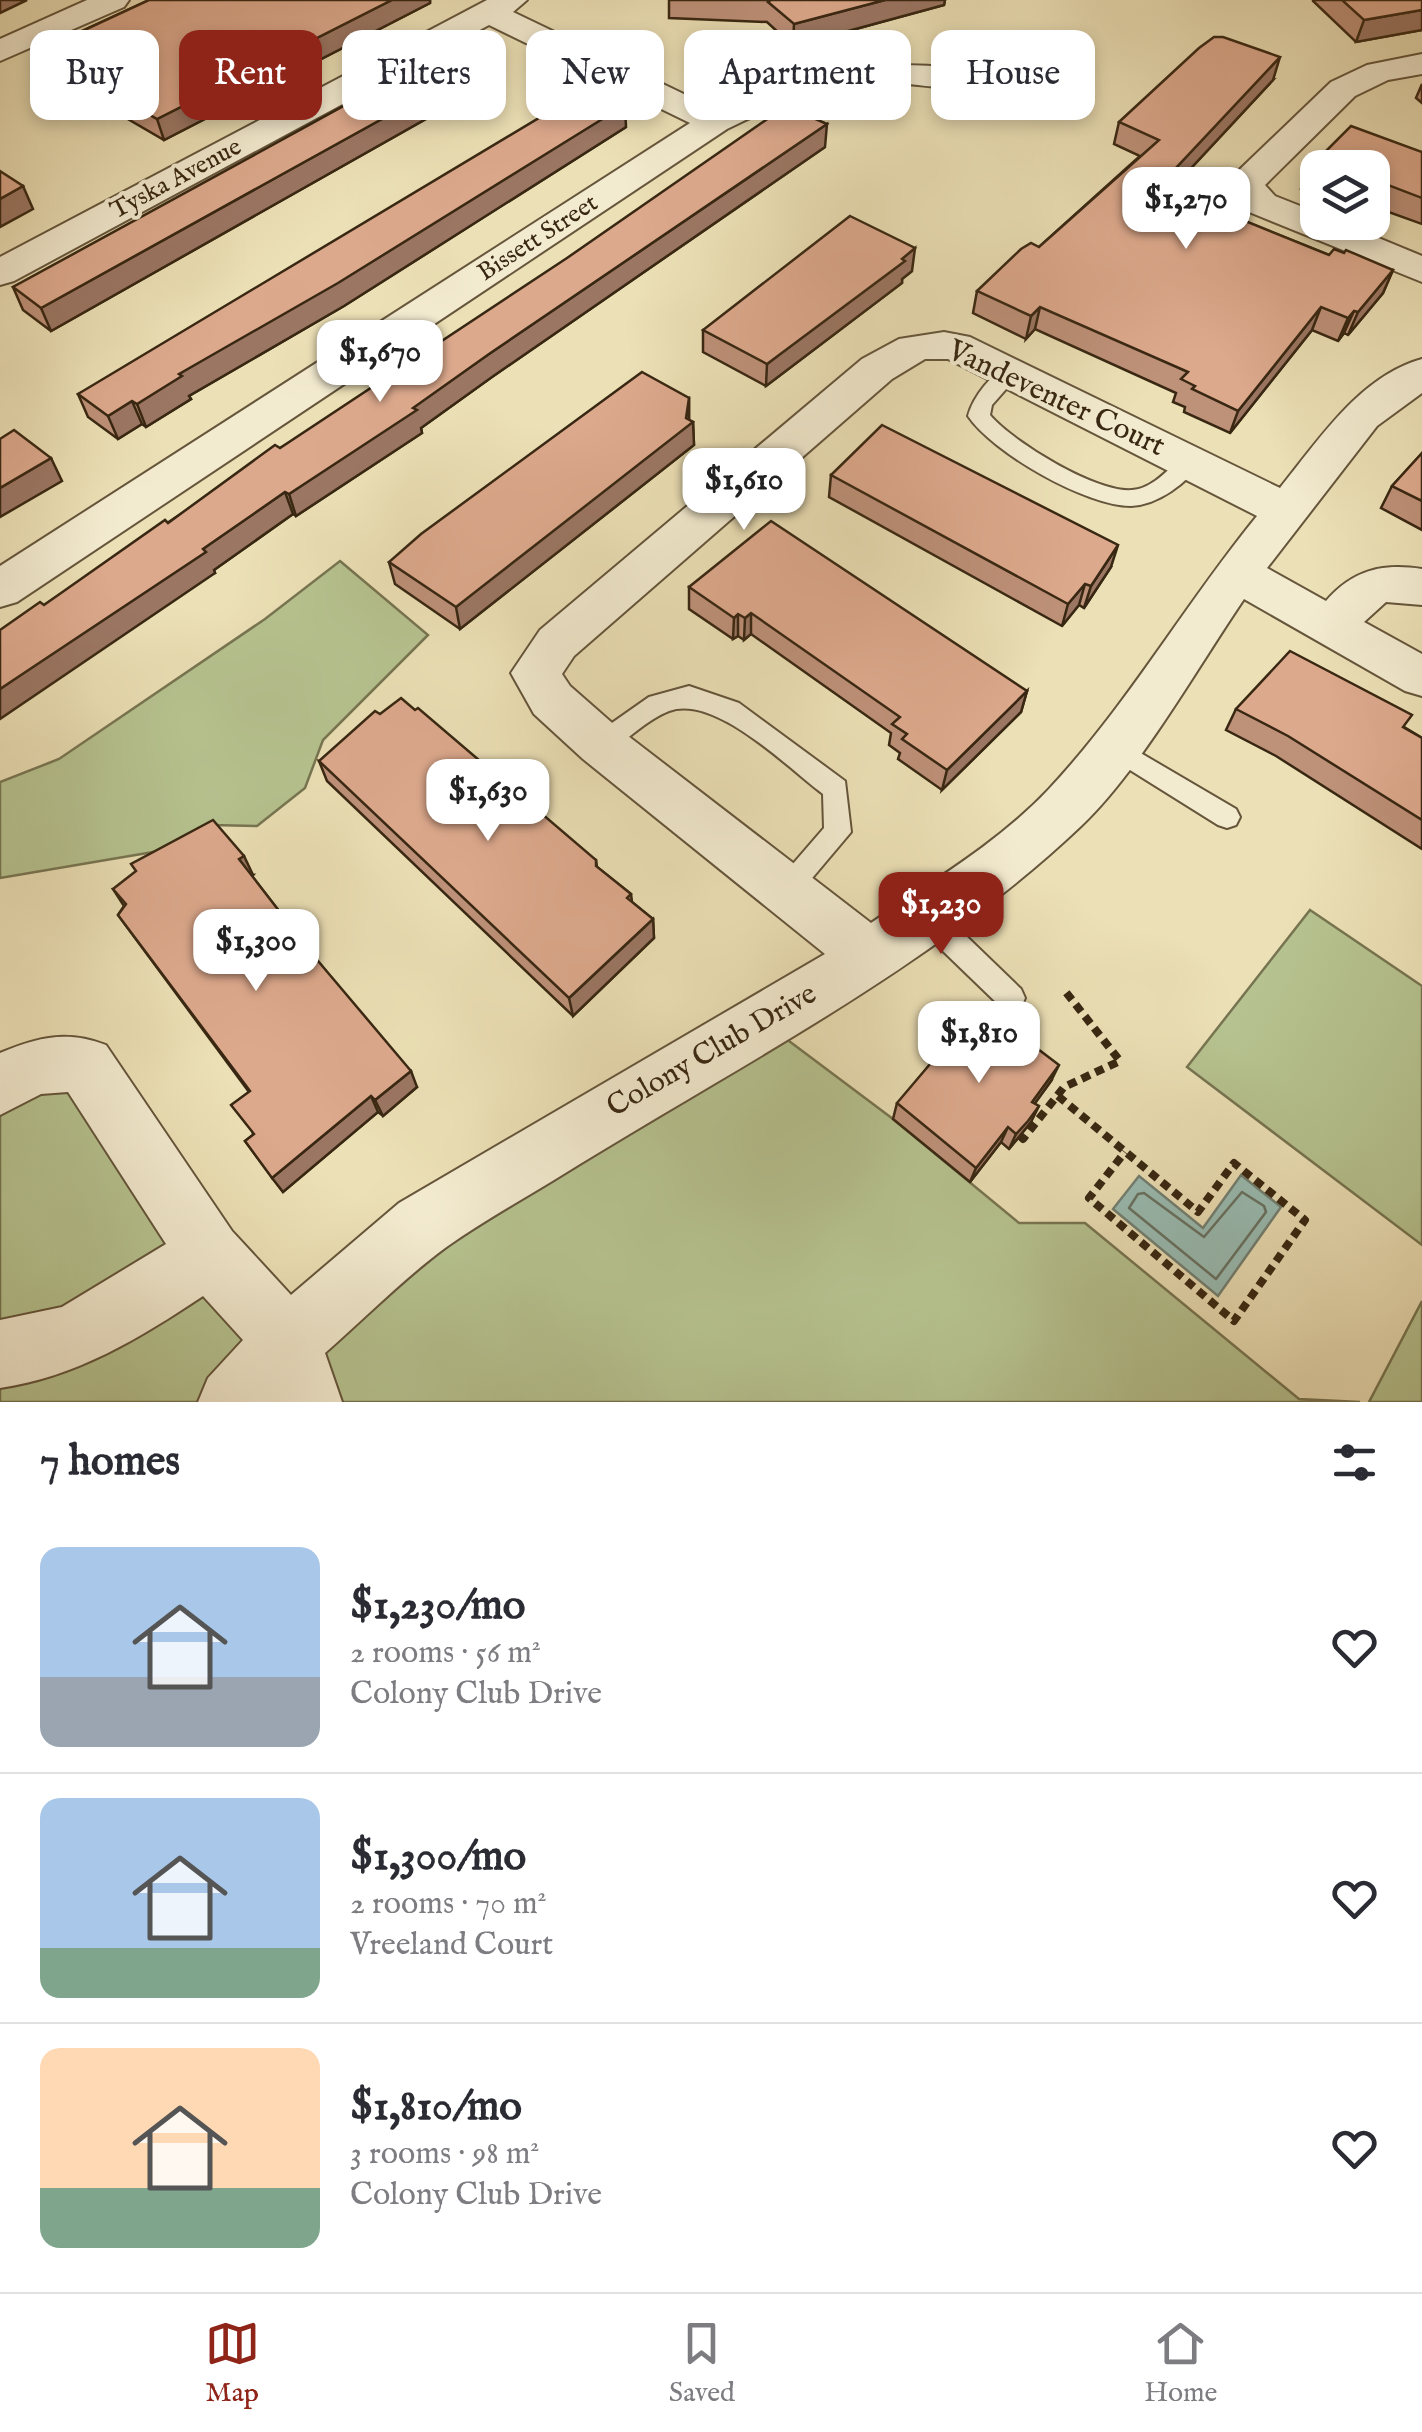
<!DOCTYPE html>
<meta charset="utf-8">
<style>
body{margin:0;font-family:"IM FELL English",serif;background:#f7f7f7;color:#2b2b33;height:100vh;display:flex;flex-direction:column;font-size:38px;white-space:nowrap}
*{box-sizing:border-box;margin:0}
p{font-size:32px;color:#7c7c81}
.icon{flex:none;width:55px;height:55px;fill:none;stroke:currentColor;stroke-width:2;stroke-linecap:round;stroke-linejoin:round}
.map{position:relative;height:1402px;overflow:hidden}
.sheet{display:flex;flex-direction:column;background:#fff;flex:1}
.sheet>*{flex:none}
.hud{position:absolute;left:30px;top:30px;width:1362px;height:90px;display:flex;gap:20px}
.fabs{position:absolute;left:1300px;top:150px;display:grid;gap:20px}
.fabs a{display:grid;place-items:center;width:90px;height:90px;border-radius:20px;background:#fff;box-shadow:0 5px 15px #0003;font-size:50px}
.price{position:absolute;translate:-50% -85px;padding:0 22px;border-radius:20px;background:#fff;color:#222;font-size:32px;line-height:65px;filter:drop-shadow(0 2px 5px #0008)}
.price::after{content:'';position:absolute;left:50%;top:60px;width:30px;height:22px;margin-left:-15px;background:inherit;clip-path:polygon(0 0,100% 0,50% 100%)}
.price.on{background:#8f2418;color:#fff}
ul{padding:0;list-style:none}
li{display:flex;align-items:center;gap:30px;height:250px;padding:0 40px}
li+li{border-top:2px solid #e1e1e2}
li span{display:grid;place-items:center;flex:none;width:280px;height:200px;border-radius:20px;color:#555}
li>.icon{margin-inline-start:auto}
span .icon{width:120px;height:120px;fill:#fffc;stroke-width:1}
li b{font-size:42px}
h2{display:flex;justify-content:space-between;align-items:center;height:120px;padding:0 40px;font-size:42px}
.tag{padding:0 35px;border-radius:20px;background:#fff;box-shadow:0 5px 15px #0003;font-size:35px;line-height:90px}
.tag.on{background:#8f2418;color:#fff}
.menu{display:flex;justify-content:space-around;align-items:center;height:140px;border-top:2px solid #e1e1e2;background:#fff;font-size:28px;color:#7c7c81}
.menu a{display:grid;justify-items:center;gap:5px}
.menu .on{color:#8f2418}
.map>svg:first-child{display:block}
.green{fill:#b6c390;stroke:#777551;stroke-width:2.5}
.water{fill:#99bcb3;stroke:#728073;stroke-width:2.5}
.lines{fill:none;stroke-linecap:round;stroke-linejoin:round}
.shore{stroke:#687262;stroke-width:2.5}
.service-casing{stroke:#65553b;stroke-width:4}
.minor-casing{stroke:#65553b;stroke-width:4}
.path{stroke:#382712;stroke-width:8;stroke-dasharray:9 6;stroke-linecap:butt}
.service{fill:#f3ebd0;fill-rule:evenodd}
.minor{fill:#f3ebd0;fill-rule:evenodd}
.wall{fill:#be9179;stroke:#382712;stroke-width:2.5}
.shaded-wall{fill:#9b7663;stroke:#382712;stroke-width:2.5}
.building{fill:#dda98d;stroke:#382712;stroke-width:2.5}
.labels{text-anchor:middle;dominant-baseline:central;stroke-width:8;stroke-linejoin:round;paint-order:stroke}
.far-street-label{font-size:25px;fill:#382712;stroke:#f3ebd0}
.street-label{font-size:30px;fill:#382712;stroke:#f3ebd0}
</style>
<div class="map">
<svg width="1422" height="1402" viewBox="0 0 1422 1402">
<rect width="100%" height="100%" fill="#ece0b6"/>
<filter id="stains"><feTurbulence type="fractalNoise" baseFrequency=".002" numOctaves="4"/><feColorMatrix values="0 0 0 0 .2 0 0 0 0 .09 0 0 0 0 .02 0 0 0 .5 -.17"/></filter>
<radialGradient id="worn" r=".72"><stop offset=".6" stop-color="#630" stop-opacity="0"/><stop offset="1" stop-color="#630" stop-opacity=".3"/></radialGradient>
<g class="green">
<path d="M340 561 428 635 323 740 305 788 257 826 211 825 159 851 0 878V782L59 759 265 619Z"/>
<path d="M1310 910 1422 986V1245L1187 1067Z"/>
<path d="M765 1023 893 1119 1019 1223H1085L1299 1399 1360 1402H0V1086L60 1061 288 1341Z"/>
<path d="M1422 1301V1402H1369Z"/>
</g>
<path class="water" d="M1241 1175 1281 1207 1218 1296 1113 1209 1139 1176 1203 1228Z"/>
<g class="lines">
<path class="shore" d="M1242 1192 1264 1206 1266 1212 1216 1279 1129 1208 1138 1194 1144 1193 1204 1237Z"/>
<defs>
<g id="service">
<path d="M1011 365 1021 372 992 405 990 415C1013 442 1096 493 1132 490 1152 489 1170 468 1183 456H1199L1202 461C1187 483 1158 505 1131 506 1086 506 993 453 968 416 973 397 992 372 1011 365Z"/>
<path d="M689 686 739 703 845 781 851 832 797 896 787 899 777 896 773 887 824 828 823 794C787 767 715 694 669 711 648 719 628 739 610 751L601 754 592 751 588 744 592 737 649 697Z"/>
<path d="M1115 738 1236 809 1240 817 1236 825 1227 828 1218 825 1106 755 1102 748 1106 741Z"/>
<path d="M925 903 935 906 1021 989 1025 998 1021 1007 1011 1011 1001 1007 915 924 911 915 915 906Z"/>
</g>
<g id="minor">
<path d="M87 0H129L124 7 0 61V39Z"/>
<path d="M487 0H527L513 12 715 109C793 70 869 59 955 68L967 71 972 78 967 85C943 91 915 83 890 83 830 83 780 103 727 129L17 602 0 607V566L690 123 489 25 14 281 0 285V257Z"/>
<path d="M1422 54V74L1388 80 1355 96 1265 185 1275 196 1318 213V222H1340L1422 256V282L1249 212 1235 202 1229 183 1234 175 1331 82 1367 65Z"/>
<path d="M944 332 970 337 1280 488C1318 441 1360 376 1422 359V393L1377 426 1267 568 1326 601C1353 570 1382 563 1422 569V605L1386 602 1364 622 1422 654V696L1405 691 1244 599C1197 668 1140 770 1081 826 927 972 733 1068 554 1180 518 1202 480 1223 445 1248 403 1279 365 1318 325 1353L342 1402H198L208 1378 243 1340 203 1296C140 1338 76 1377 0 1388V1320L62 1307 166 1244 68 1092 41 1094 0 1115V1053C38 1037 67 1030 106 1045L232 1231 291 1295 399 1203 825 954 583 759 534 714 511 673 540 630 862 359 899 339ZM925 359H948L1257 516C1185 604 1127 706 1048 790 998 843 931 882 871 923L619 729 570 686 562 674 574 656 892 379Z"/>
</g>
</defs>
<use href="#service" class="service-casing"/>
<use href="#minor" class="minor-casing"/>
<g class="path">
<path d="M1058 1096 1198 1212 1234 1163 1305 1220 1234 1321 1089 1198 1125 1152"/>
<path d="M1020 1136 1023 1139 1064 1087 1120 1061 1065 991"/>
</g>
<use href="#service" class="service"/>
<use href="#minor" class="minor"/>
</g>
<g class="wall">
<path d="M149 0H430V3L164 140 47 72 39 51Z"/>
<path d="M669 0H945L944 5 793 46 767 22 669 18Z"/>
<path d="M1313 0H1422V30L1356 42 1313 1Z"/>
<path d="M1273 80 1170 191 1329 255 1393 270 1383 293 1348 335 1344 333 1338 341 1312 330 1230 433 1184 412 1185 407 1173 402 1176 393 1035 329 1026 339 973 313 977 291 1039 247 1140 156 1114 144 1119 122Z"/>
<path d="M1422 84V103L1416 98Z"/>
<path d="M427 94 431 116 51 331 23 310 13 287Z"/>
<path d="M626 127 344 306 189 396 191 399 146 427 142 424 118 439 88 417 78 394Z"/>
<path d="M825 147 492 377 421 428 422 433 296 516 293 514 214 570 215 573 44 605 280 448Z"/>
<path d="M1422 152V224L1372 206V168H1318V195L1301 189 1310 167Z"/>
<path d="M912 271 902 279V283L766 386 703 352V330Z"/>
<path d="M689 398V420L693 422 694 445 460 629 395 584 389 562Z"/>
<path d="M1422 453V530L1381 508 1392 486Z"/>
<path d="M831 475 1111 567 1084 608 1079 605 1062 626 829 497Z"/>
<path d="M689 587 1027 691 1021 712 942 790 898 759 900 753 889 745 891 733 751 634 744 640 738 636 733 639 689 609Z"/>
<path d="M1236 709 1404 727 1422 738V849L1276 756 1226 730Z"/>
<path d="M319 761 596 860 597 867 631 894 632 902 653 919 654 938 573 1016 327 781Z"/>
<path d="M253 875 252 876 313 955 417 1087 383 1116 378 1112 283 1192 245 1141 253 1135 249 1092 118 915 124 906 113 889Z"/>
<path d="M1051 1081 1035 1103 1031 1122 1009 1149 1001 1142 970 1182 893 1119 897 1103Z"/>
</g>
<g class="shaded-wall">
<path d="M0 0H27L0 13Z"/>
<path d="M392 0H430V3L164 140 157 119Z"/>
<path d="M885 0H945L944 5 793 46 794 24Z"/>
<path d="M1422 10V30L1356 42 1364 20Z"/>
<path d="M1280 57 1273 80 1153 209 1159 186Z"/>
<path d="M427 94 431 116 51 331 41 308Z"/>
<path d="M625 105 626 127 344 306 189 396 191 399 146 427 137 404 179 374Z"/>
<path d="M827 124 825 147 492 377 421 428 422 433 296 516 289 494 489 354Z"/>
<path d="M23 186 33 209 0 227V199Z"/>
<path d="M915 248 912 271 902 279V283L766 386 767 364Z"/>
<path d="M1393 270 1383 293 1348 335 1358 312Z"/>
<path d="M1040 307 1035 329 1026 339 1031 316Z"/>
<path d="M1321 307 1312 330 1230 433 1238 411Z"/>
<path d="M1354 311 1344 333 1338 341 1348 318Z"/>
<path d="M689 398V421L693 422 694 445 460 629 456 607 686 418Z"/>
<path d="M132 401 142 424 118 439 108 416Z"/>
<path d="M51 458 62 481 0 517V488Z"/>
<path d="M285 492 293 514 214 570 215 573 0 719V689Z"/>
<path d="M1118 545 1111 567 1084 608 1091 586Z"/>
<path d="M1085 584 1079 605 1062 626 1068 604Z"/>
<path d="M751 613V634L744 640 745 618Z"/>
<path d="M738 614V636L733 639 734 618Z"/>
<path d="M1027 691 1021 712 942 790 947 770Z"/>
<path d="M244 856 253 875 248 879 239 859Z"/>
<path d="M653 919 654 938 573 1016 569 998Z"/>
<path d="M1059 1065 1051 1081 1025 1117 1032 1102Z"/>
<path d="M411 1071 417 1087 383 1116 375 1100Z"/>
<path d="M371 1096 378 1112 283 1192 272 1178Z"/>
<path d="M1039 1106 1031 1122 1009 1149 1016 1134Z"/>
<path d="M1008 1127 1001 1142 970 1182 976 1168Z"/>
</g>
<g class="building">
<path d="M149 0H392L157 119 39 51Z"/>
<path d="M770 0H885L794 24 768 2 771 0Z"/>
<path d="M1342 0H1422V10L1364 20Z"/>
<path d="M1214 37H1223L1280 57 1159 186 1329 255 1334 249 1344 253 1346 250 1393 270 1358 312 1354 311 1348 318 1321 307 1238 411 1192 389 1195 386 1181 379 1188 372 1040 307 1031 316 977 291 1021 249 1031 243 1039 247 1159 140 1119 122 1199 48Z"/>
<path d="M413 68 427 94 41 308 13 287Z"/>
<path d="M589 88 625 105 338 283 179 374 182 376 137 404 132 401 108 416 78 394Z"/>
<path d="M786 106 827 124 489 354 413 408 417 410 289 494 285 492 203 549 206 552 0 689V630L40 602 44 605 165 520 168 523 275 445 280 448 567 258Z"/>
<path d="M1351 126 1422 152V198L1372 179V168H1318V170L1310 167Z"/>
<path d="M0 171 23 186 0 199Z"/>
<path d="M850 216 915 248 902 259 905 261 767 364 703 330Z"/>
<path d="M642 372 689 398 686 418 693 422 456 607 389 562 421 534Z"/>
<path d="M882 425 1118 545 1091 586 1085 584 1068 604 831 475Z"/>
<path d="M14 430 51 458 0 488V439Z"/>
<path d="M1422 453V501L1392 486Z"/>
<path d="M771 521 1027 691 947 770 902 739 907 734 892 724 900 717 751 613 745 618 738 614 734 618 689 587Z"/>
<path d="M1290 651 1412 715 1403 727 1422 738V820L1288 736 1236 709Z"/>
<path d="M401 698 415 710 418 708 596 860V866L631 894 627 898 653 919 569 998 319 761 375 711 380 714Z"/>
<path d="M213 820 244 856 239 859 313 955 411 1071 375 1100 371 1096 272 1178 245 1141 254 1134 231 1105 250 1091 118 915 126 904 113 889 136 871 131 864Z"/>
<path d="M980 1005 1059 1065 1032 1102 1039 1106 1028 1121 1016 1134 1008 1127 976 1168 897 1103Z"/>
</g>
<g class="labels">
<g class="far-street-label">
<text transform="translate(176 179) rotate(-28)">Tyska Avenue</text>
<text transform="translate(538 238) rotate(-33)">Bissett Street</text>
</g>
<g class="street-label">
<text transform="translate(1056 399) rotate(25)">Vandeventer Court</text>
<text transform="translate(712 1051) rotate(-30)">Colony Club Drive</text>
</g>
</g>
<rect width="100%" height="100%" filter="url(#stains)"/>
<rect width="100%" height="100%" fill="url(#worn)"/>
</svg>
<div class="fabs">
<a><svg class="icon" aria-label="layers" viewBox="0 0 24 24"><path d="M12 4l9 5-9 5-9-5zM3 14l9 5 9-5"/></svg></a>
</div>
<b class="price" style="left:1186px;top:252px">$1,270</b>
<b class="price" style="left:380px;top:405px">$1,670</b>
<b class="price" style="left:744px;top:533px">$1,610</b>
<b class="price" style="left:488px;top:844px">$1,630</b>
<b class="price on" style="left:941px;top:957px">$1,230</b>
<b class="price" style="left:256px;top:994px">$1,300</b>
<b class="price" style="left:979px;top:1086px">$1,810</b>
<div class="hud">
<a class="tag">Buy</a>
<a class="tag on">Rent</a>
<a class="tag">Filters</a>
<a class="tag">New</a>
<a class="tag">Apartment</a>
<a class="tag">House</a>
</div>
</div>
<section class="sheet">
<h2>7 homes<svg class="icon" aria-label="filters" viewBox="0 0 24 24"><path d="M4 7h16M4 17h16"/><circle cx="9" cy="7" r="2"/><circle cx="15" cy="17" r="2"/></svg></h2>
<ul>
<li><span style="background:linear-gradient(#a9c7e8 65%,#9aa5b1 0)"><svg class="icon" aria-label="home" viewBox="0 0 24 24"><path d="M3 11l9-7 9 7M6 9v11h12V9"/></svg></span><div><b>$1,230/mo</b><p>2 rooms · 56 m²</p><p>Colony Club Drive</p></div><svg class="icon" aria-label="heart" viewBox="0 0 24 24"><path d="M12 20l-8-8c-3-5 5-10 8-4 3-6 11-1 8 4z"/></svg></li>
<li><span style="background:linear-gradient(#a9c7e8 75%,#7fa58c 0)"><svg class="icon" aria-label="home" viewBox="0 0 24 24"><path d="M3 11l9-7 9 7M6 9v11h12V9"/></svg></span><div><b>$1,300/mo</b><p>2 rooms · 70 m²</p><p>Vreeland Court</p></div><svg class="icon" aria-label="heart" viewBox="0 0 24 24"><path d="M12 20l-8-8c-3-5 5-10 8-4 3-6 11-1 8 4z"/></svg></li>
<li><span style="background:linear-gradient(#ffd9b3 70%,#7fa58c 0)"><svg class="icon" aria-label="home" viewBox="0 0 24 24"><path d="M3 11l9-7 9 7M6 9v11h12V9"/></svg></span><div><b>$1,810/mo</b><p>3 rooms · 98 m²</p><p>Colony Club Drive</p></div><svg class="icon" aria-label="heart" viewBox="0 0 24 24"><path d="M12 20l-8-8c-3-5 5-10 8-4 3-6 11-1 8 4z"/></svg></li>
</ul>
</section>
<nav class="menu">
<a class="on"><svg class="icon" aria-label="map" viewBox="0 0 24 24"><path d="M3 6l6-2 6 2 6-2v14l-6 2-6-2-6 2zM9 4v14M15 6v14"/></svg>Map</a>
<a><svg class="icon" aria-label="saved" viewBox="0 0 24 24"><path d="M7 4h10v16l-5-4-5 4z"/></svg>Saved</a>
<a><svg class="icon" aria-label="home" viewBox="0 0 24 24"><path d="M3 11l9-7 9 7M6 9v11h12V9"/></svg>Home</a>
</nav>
